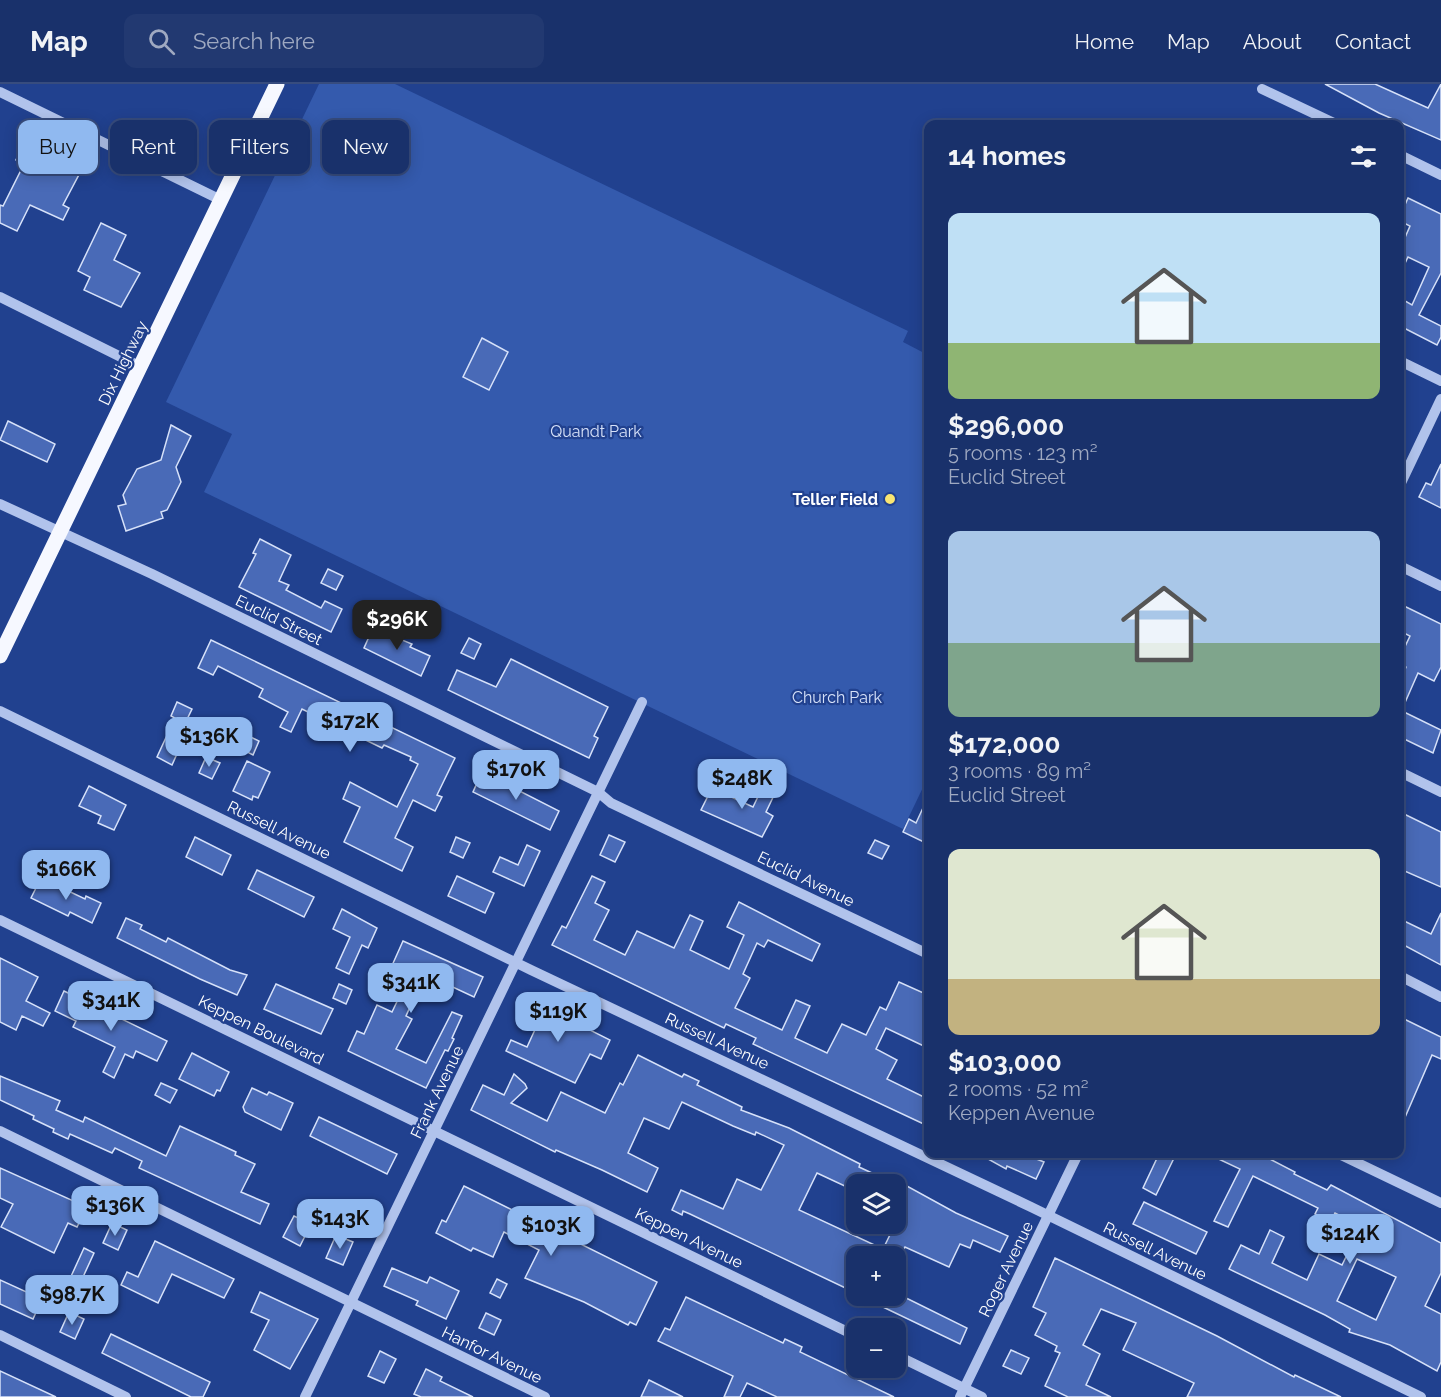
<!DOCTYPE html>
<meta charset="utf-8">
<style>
body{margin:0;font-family:Raleway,sans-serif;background:#223971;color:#f1f3f6;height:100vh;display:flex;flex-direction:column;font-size:22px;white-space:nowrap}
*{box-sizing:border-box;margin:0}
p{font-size:20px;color:#9fa9c1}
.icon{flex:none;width:33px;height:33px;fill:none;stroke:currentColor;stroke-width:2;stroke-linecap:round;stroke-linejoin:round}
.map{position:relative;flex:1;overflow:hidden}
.panel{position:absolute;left:924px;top:36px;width:480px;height:1038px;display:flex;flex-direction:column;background:#19316b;border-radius:12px;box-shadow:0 3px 15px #0003,0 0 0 2px #374c7e}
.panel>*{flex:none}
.banner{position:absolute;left:18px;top:36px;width:570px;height:54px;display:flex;gap:12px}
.fabs{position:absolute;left:846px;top:1090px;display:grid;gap:12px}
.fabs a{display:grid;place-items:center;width:60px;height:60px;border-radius:12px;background:#19316b;box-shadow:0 3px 15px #0003,0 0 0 2px #374c7e;font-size:30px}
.price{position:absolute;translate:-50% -51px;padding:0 14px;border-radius:12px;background:#90b9f0;color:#111;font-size:20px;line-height:39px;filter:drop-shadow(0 2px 3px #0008)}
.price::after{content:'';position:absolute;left:50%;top:36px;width:18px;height:14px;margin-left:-9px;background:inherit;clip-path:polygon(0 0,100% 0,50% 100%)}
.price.current{background:#222;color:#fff}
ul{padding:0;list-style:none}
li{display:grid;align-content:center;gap:12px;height:318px;padding:0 24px}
li span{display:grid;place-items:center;height:186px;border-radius:12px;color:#555}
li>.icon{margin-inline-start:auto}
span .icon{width:108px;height:108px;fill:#fffc;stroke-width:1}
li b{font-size:26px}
h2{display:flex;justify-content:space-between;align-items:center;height:72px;padding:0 24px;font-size:26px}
.tag{padding:0 21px;border-radius:12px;background:#19316b;box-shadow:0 3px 15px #0003,0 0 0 2px #374c7e;font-size:21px;line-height:54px}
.tag.current{background:#90b9f0;color:#111}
header{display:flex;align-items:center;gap:36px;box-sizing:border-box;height:84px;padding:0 30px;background:#19316b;border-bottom:2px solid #374c7e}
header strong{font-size:28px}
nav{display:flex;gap:33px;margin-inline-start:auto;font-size:21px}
.search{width:420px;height:54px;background:#223971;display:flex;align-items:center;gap:15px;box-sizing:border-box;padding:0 21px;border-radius:12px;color:#9fa9c1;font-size:22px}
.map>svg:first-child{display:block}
.green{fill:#345aad}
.building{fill:#496ab7;stroke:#d6e1f9;stroke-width:1.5;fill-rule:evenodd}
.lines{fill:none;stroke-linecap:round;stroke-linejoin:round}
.minor{stroke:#b1c3ec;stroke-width:10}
.major{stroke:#f6f8ff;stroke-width:15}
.poi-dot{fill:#f9e572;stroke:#21418f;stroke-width:2}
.labels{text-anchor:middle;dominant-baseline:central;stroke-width:4.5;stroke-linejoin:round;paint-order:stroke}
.street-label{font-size:16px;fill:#fff;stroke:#21418f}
.park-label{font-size:16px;fill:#d6e1f9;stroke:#21418f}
.poi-label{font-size:16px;font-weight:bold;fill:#fff;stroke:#21418f;text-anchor:end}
</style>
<header>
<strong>Map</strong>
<div class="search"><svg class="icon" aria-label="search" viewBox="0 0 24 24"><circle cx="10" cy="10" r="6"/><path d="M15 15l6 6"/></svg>Search here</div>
<nav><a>Home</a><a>Map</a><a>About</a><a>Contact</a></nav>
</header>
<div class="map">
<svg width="1441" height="1313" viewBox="0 0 1441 1313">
<rect width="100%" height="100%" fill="#21418f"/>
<path class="green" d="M319 0H395L908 247 903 258 928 271V693L903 745 204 408 232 350 166 318Z"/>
<g class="building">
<path d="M1325 0H1375L1428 24 1441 0V56L1379 29Z"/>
<path d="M26 55 83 83 63 121 69 124 63 136 30 121 17 147 0 139V121L3 122 24 80 16 76Z"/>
<path d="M1408 114 1441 130V189L1419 231 1441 242V253L1437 261 1400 242V214L1412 221 1429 183 1408 173 1400 190V165L1410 142 1400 137V132Z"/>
<path d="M101 139 126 151 114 176 140 189 121 223 84 206 90 193 78 187Z"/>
<path d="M482 254 508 268 489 306 463 293Z"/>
<path d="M8 337 55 360 47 378 0 356Z"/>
<path d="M171 341 191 352 176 383 181 398 167 426 161 428 163 434 126 447 118 422 126 420 123 411 137 385 161 376Z"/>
<path d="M1441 380V424L1419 413 1426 399 1431 401Z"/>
<path d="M260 455 291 471 279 497 289 501 286 506 321 524 325 517 342 525 331 548 239 503 256 470 253 469Z"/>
<path d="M328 485 343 492 336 506 321 499Z"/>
<path d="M1400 520 1441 540V583L1434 597 1418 589 1400 630V598L1406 583 1400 580V573L1410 552 1400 547Z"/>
<path d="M373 544 412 560 410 563 430 572 421 592 364 564Z"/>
<path d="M469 554 481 560 474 575 461 569Z"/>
<path d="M211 556 455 674 437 711 442 713 435 727 413 716 395 754 413 763 402 787 344 758 360 723 343 715 350 698 397 723 418 680 410 676 411 673 384 661 382 664 302 625 291 648 280 643 288 628 259 613 263 605 218 582 213 591 198 584Z"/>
<path d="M511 575 608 623 594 652 598 654 589 674 448 606 457 586 496 603Z"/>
<path d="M177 618 192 625 176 658 181 661 172 681 157 673 175 634 171 632Z"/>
<path d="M1404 628 1441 646 1433 669 1400 653V637Z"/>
<path d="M230 643 259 657 253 671 224 656Z"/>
<path d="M206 673 220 679 212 695 199 689Z"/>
<path d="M247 677 270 688 258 714 253 712 252 716 233 707Z"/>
<path d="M482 688 559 727 550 746 473 708Z"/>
<path d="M764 700 777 705 766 728 773 732 762 753 701 726 712 704 753 723Z"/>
<path d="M89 702 126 721 114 746 98 739 101 732 79 722Z"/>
<path d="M928 713V760L903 748 909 735 916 739Z"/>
<path d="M1400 728 1441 748V803L1400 785Z"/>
<path d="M609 751 625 758 615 778 600 771Z"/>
<path d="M195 753 231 771 222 791 186 773Z"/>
<path d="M456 753 470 759 463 774 450 768Z"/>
<path d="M875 756 889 762 882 775 868 769Z"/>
<path d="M527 761 540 767 524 802 493 788 500 773 518 781Z"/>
<path d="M257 786 314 813 304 833 248 805Z"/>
<path d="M457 792 494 809 485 829 448 812Z"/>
<path d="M592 792 605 798 595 819 609 826 594 856 625 871 637 847 674 864 690 831 703 837 690 866 729 885 744 851 727 843 739 818 820 860 812 877 768 856 764 863 757 859 743 890 750 894 735 924 782 946 796 916 810 922 795 954 827 969 842 940 866 951 880 923 886 926 899 898 928 911V964L886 944 876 965 897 976 887 995 928 1015V1042L753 960 756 954 726 940 724 944 552 861 562 842 566 844Z"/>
<path d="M41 794 85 815 86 812 101 819 92 839 70 828 68 832 31 814Z"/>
<path d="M342 825 377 844 368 864 362 861 349 890 336 884 350 853 333 845Z"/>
<path d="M1441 829V881L1400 859V835L1431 850Z"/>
<path d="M126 834 142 841 140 845 166 858 168 854 230 886 247 891 237 911 200 895 117 854Z"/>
<path d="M403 857 483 893 474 913 425 890 406 932 412 935 396 965 426 979 452 928 462 932 452 954 454 955 448 967 445 966 426 1004 348 967 357 947 364 950 377 921 392 928 402 907 378 896 384 883 390 886Z"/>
<path d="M0 874 38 893 26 917 50 929 43 942 22 932 16 946 0 938Z"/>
<path d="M276 900 333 925 321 950 264 925Z"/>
<path d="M339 900 352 906 346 920 333 914Z"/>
<path d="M64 907 167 957 157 977 136 967 133 974 125 970 114 994 103 988 115 963 73 943 76 937 55 927Z"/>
<path d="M524 913 610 956 601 975 590 970 575 999 506 967 511 956 527 963 538 939 517 928Z"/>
<path d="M1400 933 1441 953V975L1432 971 1400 1045Z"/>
<path d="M192 969 229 988 220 1007 217 1006 214 1012 179 995Z"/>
<path d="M638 971 682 993 684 990 699 997 697 1001 742 1023 741 1026 789 1044 860 1080 859 1083 896 1100V1096L956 1129 1008 1152 1000 1168 973 1156 970 1164 960 1160 949 1183 905 1163 900 1173H856V1209L690 1130 683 1127 682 1131 672 1126 681 1106 723 1125 737 1095 761 1106 784 1061 756 1048 755 1051 733 1042 682 1018 669 1045 644 1034 628 1069 658 1084 647 1108 602 1086 556 1066 555 1068 471 1026 483 1001 504 1011 514 990 525 1000 527 1004 511 1019 547 1037 561 1008 605 1029 620 999 623 1001ZM817 1089 849 1104 852 1097 861 1101H896V1115L905 1120 883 1165 799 1126Z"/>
<path d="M0 992 60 1017 56 1026 83 1038 85 1033 166 1072 180 1042 236 1068 235 1071 255 1080 241 1108 269 1120 260 1140 139 1084 142 1077 115 1064 112 1069 70 1050 68 1055 53 1048 54 1045 33 1035 34 1032 0 1016Z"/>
<path d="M161 999 177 1006 170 1019 155 1011Z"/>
<path d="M252 1004 267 1011 269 1008 293 1019 281 1046 245 1028 243 1023Z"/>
<path d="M319 1033 397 1070 387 1090 310 1052Z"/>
<path d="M979 1070H1024L1044 1078 1036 1095 1007 1082 1006 1085Z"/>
<path d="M1159 1070H1176L1156 1111 1143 1104Z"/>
<path d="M1208 1070H1260L1295 1088 1294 1090 1327 1106 1331 1101 1441 1159V1189L1425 1222 1441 1230V1278L1437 1287 1390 1261 1349 1248 1350 1245 1325 1231 1229 1185 1241 1161 1259 1170 1270 1146 1284 1153 1272 1179 1307 1196 1319 1170 1342 1181 1361 1142 1335 1129 1331 1137 1315 1130 1318 1124 1253 1092 1228 1143 1214 1137 1240 1085ZM1357 1175 1396 1193 1376 1236 1337 1217Z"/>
<path d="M0 1084 87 1123 77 1143 68 1139 54 1169 1 1143 13 1120 0 1114Z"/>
<path d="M464 1102 657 1198 636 1241 630 1238 628 1241 584 1218 525 1194 539 1166 504 1148 493 1173 473 1164 471 1167 436 1149 442 1136 446 1138Z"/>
<path d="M1144 1118 1207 1148 1196 1170 1133 1140Z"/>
<path d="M294 1132 311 1140 300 1162 283 1153Z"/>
<path d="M112 1139 127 1146 118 1166 103 1159Z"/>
<path d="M336 1151 353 1158 343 1181 326 1174Z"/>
<path d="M155 1157 234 1195 224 1214 172 1190 158 1219 121 1201 127 1188 138 1193Z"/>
<path d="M84 1164 94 1169 72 1217 62 1212Z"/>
<path d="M1055 1174 1217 1252 1294 1293 1295 1291 1341 1313H1187L1194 1299 1123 1266 1136 1239 1101 1225 1083 1261 1100 1270 1086 1301 1111 1313H1068L1045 1302 1060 1269 1055 1267 1057 1262 1035 1251 1046 1229 1033 1223Z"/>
<path d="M392 1184 427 1199 430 1193 459 1207 446 1235 416 1221 418 1217 384 1202Z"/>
<path d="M497 1195 507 1200 500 1214 490 1209Z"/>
<path d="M0 1196 42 1215 33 1235 0 1220Z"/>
<path d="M260 1208 318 1235 290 1285 254 1266 269 1236 251 1228Z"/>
<path d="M896 1209 967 1244 960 1260 860 1212H896Z"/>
<path d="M686 1213 783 1259 785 1255 802 1263 800 1268 894 1313H777L747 1299 740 1313H724L733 1292 658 1257 665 1244 670 1246Z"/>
<path d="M69 1228 84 1235 75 1255 60 1248Z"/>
<path d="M486 1229 501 1236 494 1251 479 1244Z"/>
<path d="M111 1250 210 1298 203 1313H191L102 1269Z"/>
<path d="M1011 1266 1029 1274 1021 1290 1003 1282Z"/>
<path d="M380 1267 396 1275 384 1299 368 1292Z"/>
<path d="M426 1285 442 1293 440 1297 473 1313H421L414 1310Z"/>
<path d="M0 1287 56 1313H0Z"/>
<path d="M649 1296 683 1313H641Z"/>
</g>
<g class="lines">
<g class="minor">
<path d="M1262 5 1336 40"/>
<path d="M0 8 221 116"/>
<path d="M1400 71 1441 91"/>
<path d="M0 213 141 283"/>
<path d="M1400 277 1441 297"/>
<path d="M1400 401 1441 315"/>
<path d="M0 420 152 490 598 708 611 719 928 870"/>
<path d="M1400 482 1441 502"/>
<path d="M0 627 531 886 1031 1123 1421 1313"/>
<path d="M1400 688 1441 708"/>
<path d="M0 836 856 1252"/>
<path d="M1400 892 1441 913"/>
<path d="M0 1047 545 1313"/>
<path d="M1339 1070 1441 1119"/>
<path d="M0 1251 126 1313"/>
<path d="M896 1271 982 1313"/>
<path d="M305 1313 642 618"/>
<path d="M960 1313 1078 1070"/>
</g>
<path class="major" d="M0 572 277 0"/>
</g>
<circle class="poi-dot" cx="890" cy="415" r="6"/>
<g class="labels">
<g class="street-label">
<text transform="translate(123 279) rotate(-64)">Dix Highway</text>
<text transform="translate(279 536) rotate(26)">Euclid Street</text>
<text transform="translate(279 746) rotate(26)">Russell Avenue</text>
<text transform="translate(806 795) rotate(26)">Euclid Avenue</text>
<text transform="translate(261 946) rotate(26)">Keppen Boulevard</text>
<text transform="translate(717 957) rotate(25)">Russell Avenue</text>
<text transform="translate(437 1008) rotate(-64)">Frank Avenue</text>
<text transform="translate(689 1154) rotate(26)">Keppen Avenue</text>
<text transform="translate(1155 1167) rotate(26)">Russell Avenue</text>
<text transform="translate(1006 1185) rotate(-64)">Roger Avenue</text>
<text transform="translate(492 1271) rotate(26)">Hanfor Avenue</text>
</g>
<g class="park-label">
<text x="596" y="347">Quandt Park</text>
<text x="837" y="613">Church Park</text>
</g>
<g class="poi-label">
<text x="878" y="415">Teller Field</text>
</g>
</g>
</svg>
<div class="fabs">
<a><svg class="icon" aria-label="layers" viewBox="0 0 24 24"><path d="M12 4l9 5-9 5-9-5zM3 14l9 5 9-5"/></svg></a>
<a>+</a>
<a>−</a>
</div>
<b class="price current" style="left:397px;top:567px">$296K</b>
<b class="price" style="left:350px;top:669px">$172K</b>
<b class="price" style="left:209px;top:684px">$136K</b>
<b class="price" style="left:516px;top:717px">$170K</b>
<b class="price" style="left:742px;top:726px">$248K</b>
<b class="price" style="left:66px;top:817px">$166K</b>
<b class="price" style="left:411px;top:930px">$341K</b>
<b class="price" style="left:111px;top:948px">$341K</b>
<b class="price" style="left:558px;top:959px">$119K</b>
<b class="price" style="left:115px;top:1153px">$136K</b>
<b class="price" style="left:340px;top:1166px">$143K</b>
<b class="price" style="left:551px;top:1173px">$103K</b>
<b class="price" style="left:1350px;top:1181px">$124K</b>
<b class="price" style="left:72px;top:1242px">$98.7K</b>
<div class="banner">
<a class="tag current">Buy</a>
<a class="tag">Rent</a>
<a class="tag">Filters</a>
<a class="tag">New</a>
</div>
<section class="panel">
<h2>14 homes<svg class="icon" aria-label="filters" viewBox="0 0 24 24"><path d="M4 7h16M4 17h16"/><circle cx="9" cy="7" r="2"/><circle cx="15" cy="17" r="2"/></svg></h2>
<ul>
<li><span style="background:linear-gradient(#bfe0f5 70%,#8fb573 0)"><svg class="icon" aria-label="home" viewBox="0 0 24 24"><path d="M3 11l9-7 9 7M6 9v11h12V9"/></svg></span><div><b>$296,000</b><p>5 rooms · 123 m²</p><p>Euclid Street</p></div></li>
<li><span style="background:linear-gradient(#a9c7e8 60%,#7fa58c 0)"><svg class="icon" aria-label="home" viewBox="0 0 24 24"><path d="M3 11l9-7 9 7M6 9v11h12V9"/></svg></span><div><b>$172,000</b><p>3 rooms · 89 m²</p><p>Euclid Street</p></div></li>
<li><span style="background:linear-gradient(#dfe7d0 70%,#c2b280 0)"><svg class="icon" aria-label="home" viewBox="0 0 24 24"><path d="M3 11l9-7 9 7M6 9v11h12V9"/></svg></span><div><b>$103,000</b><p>2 rooms · 52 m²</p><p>Keppen Avenue</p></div></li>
</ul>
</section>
</div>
